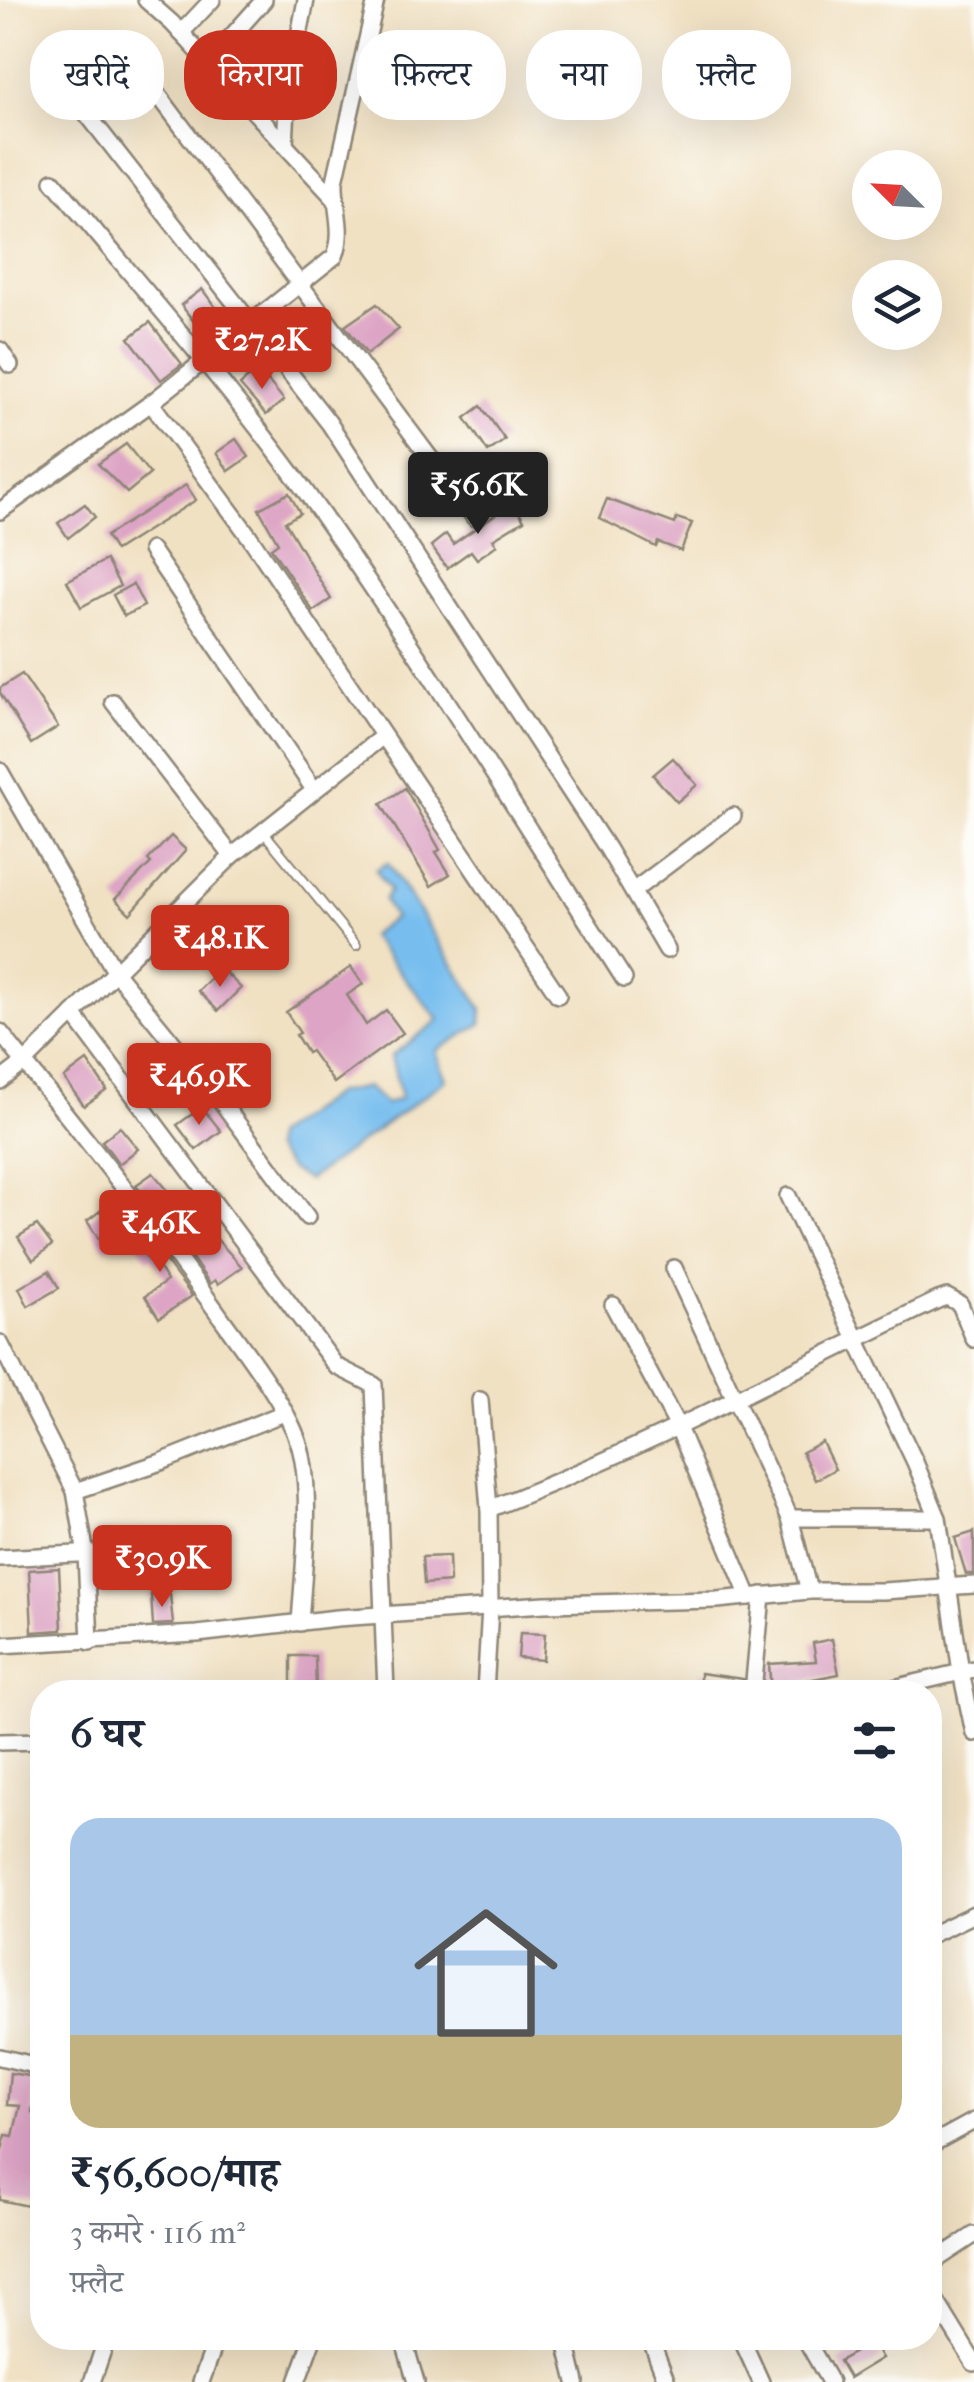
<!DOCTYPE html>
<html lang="hi">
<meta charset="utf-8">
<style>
body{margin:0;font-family:"IM FELL French Canon","Noto Serif Devanagari",serif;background:#f6f6f7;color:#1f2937;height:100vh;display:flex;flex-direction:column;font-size:38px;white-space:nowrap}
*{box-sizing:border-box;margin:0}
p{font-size:32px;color:#747a83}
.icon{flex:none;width:55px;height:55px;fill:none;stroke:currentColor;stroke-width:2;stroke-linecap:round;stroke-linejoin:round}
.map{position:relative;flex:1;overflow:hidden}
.panel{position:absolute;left:30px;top:1680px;width:912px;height:670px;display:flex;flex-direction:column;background:#fff;border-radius:40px;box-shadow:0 10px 40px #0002}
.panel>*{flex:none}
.top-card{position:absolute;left:30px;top:30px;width:915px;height:90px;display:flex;gap:20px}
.needle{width:65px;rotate:294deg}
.controls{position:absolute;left:852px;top:150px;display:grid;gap:20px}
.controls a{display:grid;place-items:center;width:90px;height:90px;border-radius:50%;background:#fff;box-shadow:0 10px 40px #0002;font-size:50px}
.price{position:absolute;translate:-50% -85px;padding:0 22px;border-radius:10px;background:#c8321e;color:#fff;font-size:32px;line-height:65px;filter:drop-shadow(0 2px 5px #0008)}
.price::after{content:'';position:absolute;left:50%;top:60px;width:30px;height:22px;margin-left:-15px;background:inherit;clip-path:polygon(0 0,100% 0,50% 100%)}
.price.selected{background:#222;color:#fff}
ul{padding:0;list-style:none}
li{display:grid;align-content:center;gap:20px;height:530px;padding:0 40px}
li+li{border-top:2px solid #e0e1e3}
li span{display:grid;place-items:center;height:310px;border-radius:30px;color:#555}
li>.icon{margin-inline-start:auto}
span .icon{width:180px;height:180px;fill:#fffc;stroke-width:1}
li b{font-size:42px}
h2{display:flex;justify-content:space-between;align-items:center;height:120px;padding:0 40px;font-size:42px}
.tag{padding:0 35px;border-radius:40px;background:#fff;box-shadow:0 10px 40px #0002;font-size:35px;line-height:90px}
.tag.selected{background:#c8321e;color:#fff}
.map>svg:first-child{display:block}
.water{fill:#77beef;stroke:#51748d;stroke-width:2.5}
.building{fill:#dda4c5}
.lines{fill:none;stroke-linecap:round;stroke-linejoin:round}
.service-casing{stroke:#8e8677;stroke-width:12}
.minor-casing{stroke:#8e8677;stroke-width:20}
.service{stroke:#fff;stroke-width:8}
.minor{stroke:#fff;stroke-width:15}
</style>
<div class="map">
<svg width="974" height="2382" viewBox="0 0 974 2382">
<rect width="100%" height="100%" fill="#fdfcf7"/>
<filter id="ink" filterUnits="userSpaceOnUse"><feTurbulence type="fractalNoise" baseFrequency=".01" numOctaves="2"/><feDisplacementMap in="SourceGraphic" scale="20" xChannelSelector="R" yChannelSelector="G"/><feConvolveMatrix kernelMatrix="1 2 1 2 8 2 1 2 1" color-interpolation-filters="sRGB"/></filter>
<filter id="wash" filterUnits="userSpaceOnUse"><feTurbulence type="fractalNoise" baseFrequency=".0048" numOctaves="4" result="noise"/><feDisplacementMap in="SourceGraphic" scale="40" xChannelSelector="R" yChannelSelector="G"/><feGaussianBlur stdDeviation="2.25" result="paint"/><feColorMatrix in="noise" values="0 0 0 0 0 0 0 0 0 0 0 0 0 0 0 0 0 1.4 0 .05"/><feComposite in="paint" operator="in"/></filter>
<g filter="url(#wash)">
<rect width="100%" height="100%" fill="#f1e1c3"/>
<path class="water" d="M388 863 482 1009 481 1024 436 1051 446 1080 308 1180 290 1170 273 1148 274 1136 336 1093 367 1087 385 1104 401 1098 391 1056 439 1020 370 936 394 918 384 900 390 890 376 870Z"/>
<g id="blocks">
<g class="building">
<path d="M241 49 267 80 253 94 226 64Z"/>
<path d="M202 289 219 312 198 327 181 305Z"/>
<path d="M377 304 399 329 367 354 345 326Z"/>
<path d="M150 322 182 364 161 380 129 338Z"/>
<path d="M291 323 308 342 291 356 275 336Z"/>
<path d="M258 369 284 400 266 415 240 385Z"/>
<path d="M481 406 505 440 488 452 465 418Z"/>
<path d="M236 439 249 457 229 471 216 453Z"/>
<path d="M126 444 150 474 127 493 98 464Z"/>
<path d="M186 485 196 500 115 551 106 536Z"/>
<path d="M289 493 300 513 285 522 331 599 313 611 271 548 278 543 259 509Z"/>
<path d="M607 499 675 524 677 518 692 523 681 551 658 542 656 547 599 518Z"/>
<path d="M513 502 524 520 493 539 497 545 477 559 471 551 447 568 431 546 446 534 453 544Z"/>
<path d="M85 504 95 517 68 538 58 523Z"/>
<path d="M106 560 120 586 81 607 67 581Z"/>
<path d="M133 584 144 606 124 616 113 595Z"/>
<path d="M22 674 58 727 31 744 0 693V688Z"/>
<path d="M673 758 697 785 677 802 653 775Z"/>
<path d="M405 788 440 850 436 852 450 874 431 886 381 804Z"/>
<path d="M171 836 186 850 130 914 115 899 151 863 148 860Z"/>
<path d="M238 918 256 936 235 956 218 939Z"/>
<path d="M351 967 363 984 347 995 366 1025 386 1010 403 1033 334 1083 311 1051 307 1053 296 1035 300 1033 286 1012Z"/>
<path d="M221 968 241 988 218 1011 198 991Z"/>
<path d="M87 1061 107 1090 84 1106 64 1078Z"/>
<path d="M202 1107 221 1131 196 1150 177 1125Z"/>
<path d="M120 1127 138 1149 119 1164 102 1141Z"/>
<path d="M153 1173 183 1208 164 1222 136 1185Z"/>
<path d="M104 1208 125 1236 105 1249 87 1221Z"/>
<path d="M132 1217 192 1296 159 1318 145 1296 167 1281 152 1257 148 1260 123 1222Z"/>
<path d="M37 1225 52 1245 33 1260 18 1237Z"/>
<path d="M214 1236 242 1267 218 1284 215 1280 210 1284 189 1254Z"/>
<path d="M49 1271 59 1288 28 1306 19 1288Z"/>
<path d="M822 1442 835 1469 815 1480 802 1452Z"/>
<path d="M974 1532V1574H966L955 1538Z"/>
<path d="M449 1556 450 1582 424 1584 422 1557Z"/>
<path d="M59 1568 62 1630 32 1632 29 1570Z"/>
<path d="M170 1594 173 1624 153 1625 151 1595Z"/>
<path d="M520 1633 545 1634 543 1660 518 1658Z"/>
<path d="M832 1639 839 1674 797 1682 798 1692H771L769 1664 816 1661 813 1643Z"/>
<path d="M291 1656H315L316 1692H291Z"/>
<path d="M700 1673 743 1679 742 1692H700Z"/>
<path d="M10 2073 35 2077 32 2112 42 2115V2209L0 2200V2157L6 2135 13 2136 20 2106 7 2105Z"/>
<path d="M847 2338H870L882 2358 849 2378 839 2361 855 2352Z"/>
</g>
</g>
</g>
<g filter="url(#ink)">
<use href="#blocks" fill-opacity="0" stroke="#8e8677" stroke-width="2.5"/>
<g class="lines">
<defs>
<path id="service" d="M262 830 356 945"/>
<g id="minor">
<path d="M146 0 172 23 334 198"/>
<path d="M181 33 212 0"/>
<path d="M121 45 475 518"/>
<path d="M208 63 264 0"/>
<path d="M83 109 329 423 607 848 667 950"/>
<path d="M285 144 288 91 306 0"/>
<path d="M53 181C145 292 243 401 325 519 430 669 525 825 624 979"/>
<path d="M0 350 10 365"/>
<path d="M151 403 249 536 558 995"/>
<path d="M0 511 151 403 335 256C345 230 334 208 335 181L376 0"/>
<path d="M151 550 313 788"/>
<path d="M113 702 232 856"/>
<path d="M0 771 116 973 226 1108 307 1217"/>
<path d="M633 891 733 816"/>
<path d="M73 1014 336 1366 374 1385 386 1692"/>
<path d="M0 1032C77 1128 154 1223 225 1323 248 1355 290 1410 300 1447 313 1495 303 1573 300 1623"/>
<path d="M0 1081 25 1062 232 856 383 736"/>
<path d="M788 1196 915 1462 938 1518 961 1672 974 1733"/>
<path d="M674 1268 790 1518 809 1591"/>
<path d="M613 1305 677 1425 749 1597"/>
<path d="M0 1343 75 1491 86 1555 90 1642"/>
<path d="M480 1400 489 1509 490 1608 485 1692"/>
<path d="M75 1491 161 1462 284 1413"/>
<path d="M489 1509C643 1449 789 1371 938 1300L947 1297 960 1304 974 1339"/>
<path d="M790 1518H938"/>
<path d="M0 1558 172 1549"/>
<path d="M0 1645 197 1634 337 1618 545 1604 717 1600 809 1591H883L974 1585"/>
<path d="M753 1692 762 1595"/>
<path d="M877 1692 974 1669"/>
<path d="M0 1742 42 1741"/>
<path d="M930 1935 974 1914"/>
<path d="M0 2057 42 2067"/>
<path d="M930 2145 974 2121"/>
<path d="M930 2264 974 2235"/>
<path d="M930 2291 974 2363"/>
<path d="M403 2338 416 2382"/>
<path d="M565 2338 576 2382"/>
<path d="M650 2338 667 2382"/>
<path d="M741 2338 761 2382"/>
<path d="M805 2338 830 2382"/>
<path d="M92 2382 107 2338"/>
<path d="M201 2382 217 2338"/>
<path d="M297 2382 313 2338"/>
</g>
</defs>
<use href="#service" class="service-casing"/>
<use href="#minor" class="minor-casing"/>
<use href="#service" class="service"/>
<use href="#minor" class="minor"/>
</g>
</g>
</svg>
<div class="controls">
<a><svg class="needle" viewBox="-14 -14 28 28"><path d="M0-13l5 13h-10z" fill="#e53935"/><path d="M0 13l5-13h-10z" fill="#747a83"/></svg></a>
<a><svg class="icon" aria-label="layers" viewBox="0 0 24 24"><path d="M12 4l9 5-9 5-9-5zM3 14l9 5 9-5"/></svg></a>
</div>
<b class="price" style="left:262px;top:392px">₹27.2K</b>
<b class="price selected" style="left:478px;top:537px">₹56.6K</b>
<b class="price" style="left:220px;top:990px">₹48.1K</b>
<b class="price" style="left:199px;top:1128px">₹46.9K</b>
<b class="price" style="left:160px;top:1275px">₹46K</b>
<b class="price" style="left:162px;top:1610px">₹30.9K</b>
<div class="top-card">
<a class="tag">खरीदें</a>
<a class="tag selected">किराया</a>
<a class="tag">फ़िल्टर</a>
<a class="tag">नया</a>
<a class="tag">फ़्लैट</a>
</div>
<section class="panel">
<h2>6 घर<svg class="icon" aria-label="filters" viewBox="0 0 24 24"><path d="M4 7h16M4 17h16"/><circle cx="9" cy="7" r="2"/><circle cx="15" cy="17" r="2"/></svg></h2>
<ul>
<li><span style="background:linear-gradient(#a9c7e8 70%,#c2b280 0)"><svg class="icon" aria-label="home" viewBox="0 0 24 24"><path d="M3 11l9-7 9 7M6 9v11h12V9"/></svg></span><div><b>₹56,600/माह</b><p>3 कमरे · 116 m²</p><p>फ़्लैट</p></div></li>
</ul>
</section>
</div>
